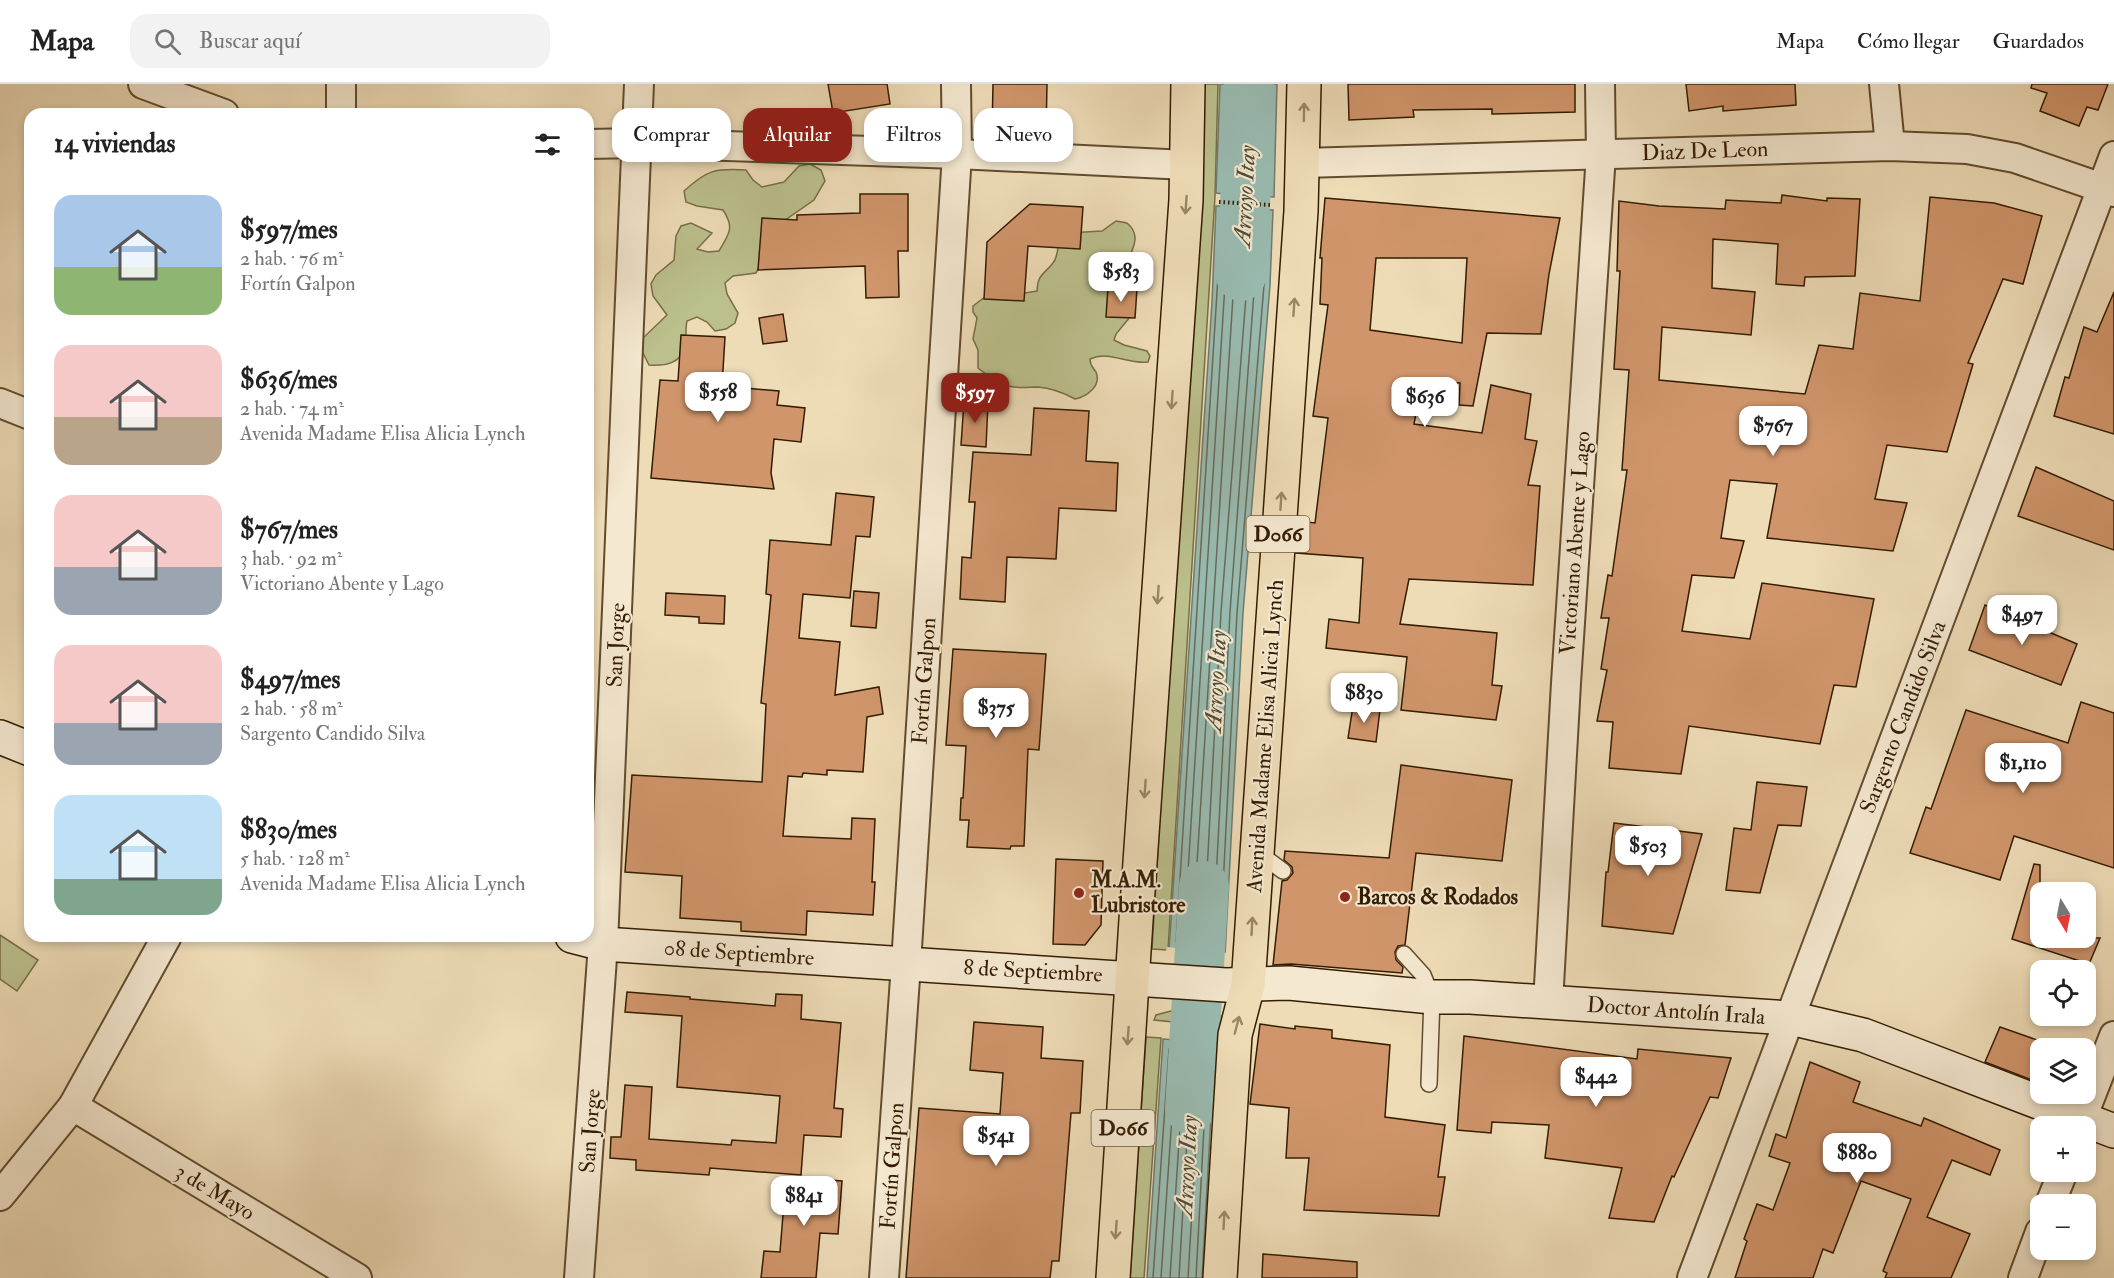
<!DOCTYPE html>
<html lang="es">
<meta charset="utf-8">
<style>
body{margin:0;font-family:"IM FELL Double Pica",serif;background:#f2f2f2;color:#222;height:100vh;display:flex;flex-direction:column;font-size:22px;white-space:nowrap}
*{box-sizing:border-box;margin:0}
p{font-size:20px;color:#767676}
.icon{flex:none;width:33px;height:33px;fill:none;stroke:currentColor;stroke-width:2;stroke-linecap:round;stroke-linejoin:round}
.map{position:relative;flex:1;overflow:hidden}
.panel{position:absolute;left:24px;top:24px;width:570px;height:834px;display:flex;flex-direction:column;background:#fff;border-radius:18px;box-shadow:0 3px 9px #0003}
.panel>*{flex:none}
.guide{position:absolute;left:612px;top:24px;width:570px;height:54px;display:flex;gap:12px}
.needle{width:39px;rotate:170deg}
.controls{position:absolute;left:2030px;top:798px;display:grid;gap:12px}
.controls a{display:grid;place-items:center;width:66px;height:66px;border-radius:12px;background:#fff;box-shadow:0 3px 9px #0003;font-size:30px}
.price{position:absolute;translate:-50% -51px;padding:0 14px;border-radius:12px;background:#fff;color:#222;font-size:20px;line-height:39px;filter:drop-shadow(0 2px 3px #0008)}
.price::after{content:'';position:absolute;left:50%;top:36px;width:18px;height:14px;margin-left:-9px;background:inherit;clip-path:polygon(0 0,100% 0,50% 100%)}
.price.on{background:#8f2418;color:#fff}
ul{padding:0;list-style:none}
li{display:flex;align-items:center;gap:18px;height:150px;padding:0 30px}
li span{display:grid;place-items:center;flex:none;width:168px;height:120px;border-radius:18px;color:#555}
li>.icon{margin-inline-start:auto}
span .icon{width:72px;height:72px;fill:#fffc;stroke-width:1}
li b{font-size:26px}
h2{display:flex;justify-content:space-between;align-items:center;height:72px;padding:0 30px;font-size:26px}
.chip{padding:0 21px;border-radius:18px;background:#fff;box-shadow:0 3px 9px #0003;font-size:21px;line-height:54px}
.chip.on{background:#8f2418;color:#fff}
header{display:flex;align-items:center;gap:36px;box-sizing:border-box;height:84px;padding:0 30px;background:#fff;border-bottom:2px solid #e0e0e0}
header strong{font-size:28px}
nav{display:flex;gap:33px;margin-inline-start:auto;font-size:21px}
.search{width:420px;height:54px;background:#f2f2f2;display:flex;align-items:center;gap:15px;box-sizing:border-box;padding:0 21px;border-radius:18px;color:#767676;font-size:22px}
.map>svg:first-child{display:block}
.green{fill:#bbc08d;stroke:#786e47;stroke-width:1.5}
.water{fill:#99bbb1;stroke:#717b6b;stroke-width:1.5}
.pier{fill:#eedcb7}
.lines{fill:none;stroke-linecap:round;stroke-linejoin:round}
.shore{stroke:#666c59;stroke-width:1.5}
.river{stroke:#99bbb1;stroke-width:50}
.building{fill:#d0956b;stroke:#341c01;stroke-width:1.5;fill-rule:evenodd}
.lane-casing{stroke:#624c2e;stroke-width:18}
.street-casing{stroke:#624c2e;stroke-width:32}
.secondary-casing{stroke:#341c01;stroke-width:36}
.highway-casing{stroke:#341c01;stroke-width:36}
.path{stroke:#341c01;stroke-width:4;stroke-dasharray:1.5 3;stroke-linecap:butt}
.lane{stroke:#f4e8d0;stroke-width:15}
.street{stroke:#f4e8d0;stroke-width:28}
.secondary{stroke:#f4e8d0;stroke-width:33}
.highway{stroke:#eedcb7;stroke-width:33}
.oneway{stroke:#9a8665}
.poi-dot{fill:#8f2418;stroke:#f4e8d0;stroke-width:2}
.labels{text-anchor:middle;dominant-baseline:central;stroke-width:4.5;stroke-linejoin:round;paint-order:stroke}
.shield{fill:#f4e8d0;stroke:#6e593f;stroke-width:1.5}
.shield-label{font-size:21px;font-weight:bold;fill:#341c01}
.street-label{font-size:22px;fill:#341c01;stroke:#f4e8d0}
.poi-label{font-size:22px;font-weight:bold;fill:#341c01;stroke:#f4e8d0;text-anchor:start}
.water-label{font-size:24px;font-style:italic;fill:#524c36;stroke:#f4e8d0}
</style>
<header>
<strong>Mapa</strong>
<div class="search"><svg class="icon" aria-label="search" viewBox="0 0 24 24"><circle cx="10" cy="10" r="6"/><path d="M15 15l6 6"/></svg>Buscar aquí</div>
<nav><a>Mapa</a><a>Cómo llegar</a><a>Guardados</a></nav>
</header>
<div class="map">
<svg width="2114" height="1194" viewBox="0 0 2114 1194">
<rect width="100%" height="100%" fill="#eedcb7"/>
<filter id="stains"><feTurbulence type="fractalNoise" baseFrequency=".00333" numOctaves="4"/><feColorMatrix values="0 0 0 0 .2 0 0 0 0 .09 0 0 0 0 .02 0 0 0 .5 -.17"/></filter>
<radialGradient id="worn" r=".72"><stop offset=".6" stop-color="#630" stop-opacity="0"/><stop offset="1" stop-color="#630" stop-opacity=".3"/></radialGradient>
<g class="green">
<path d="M1202 0H1218L1215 112 1168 866 1152 865 1198 112Z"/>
<path d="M810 80 821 86 825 97 814 116 775 143 764 147C756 164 766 173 756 189L733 192 725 199 727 210 738 229 735 239 726 245 715 247 707 238 697 233 687 237C685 245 687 254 685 262 681 280 665 282 649 281L641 265 643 254 667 231 653 212 651 200 656 191 674 176 676 152 681 142 691 139 712 149 697 165 708 168 719 167C729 150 735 144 723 126L697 122 686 118 684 107C707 86 715 84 746 86L753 96 762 103 784 98 799 82Z"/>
<path d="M1116 137 1127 139C1138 148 1136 158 1131 169L1137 185 1131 196 1122 202 1130 233 1116 250 1114 256 1124 261 1147 267 1150 272 1148 278C1129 281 1109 266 1090 275 1090 282 1093 283 1096 288 1102 302 1086 313 1075 315 1064 309 1051 304 1038 303 1028 303 1015 305 1005 301 998 298 984 289 978 284V266L973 255 977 234 973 228V222L985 213 1013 207 1025 209 1037 207C1038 189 1044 191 1053 179 1058 173 1058 163 1059 155L1068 149 1102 147Z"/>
<path d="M0 851 38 876 17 907 0 895Z"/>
<path d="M1186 923C1203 925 1224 920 1223 943L1154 936 1156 931Z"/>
<path d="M1146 953 1161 954 1144 1194H1130Z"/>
</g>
<g class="water">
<path d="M1220 0H1277L1274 113 1225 110 1224 123 1273 126 1270 201 1243 529 1225 871 1169 866 1212 218 1216 122H1223L1224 110 1216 109Z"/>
<path d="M1163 955 1215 959 1202 1194H1147Z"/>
</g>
<path class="pier" d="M1167 863 1228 869V871L1225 874 1169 869 1166 867Z"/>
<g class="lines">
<g class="shore">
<path d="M1226 0 1223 102 1225 104 1266 106 1269 104 1271 0"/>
<path d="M1233 0 1231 94 1233 97 1259 98 1261 96 1263 0"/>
<path d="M1242 0 1240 85 1242 88 1250 89 1253 86 1254 0"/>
<path d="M1222 129 1264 131 1267 134 1264 201 1237 529 1220 861 1217 864 1178 861 1176 858Z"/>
<path d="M1229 137 1257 138 1259 141 1230 528 1213 853 1210 856 1186 854 1184 851Z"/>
<path d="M1240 146 1247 147 1250 149 1247 200 1221 528 1204 843 1201 846 1195 845 1193 842 1237 149Z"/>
<path d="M1153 1194 1169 965 1172 962 1206 965 1208 967 1196 1194"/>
<path d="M1161 1194 1176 973 1179 970 1198 971 1201 974 1188 1194"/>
<path d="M1170 1194 1184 982 1187 980 1191 983 1179 1194"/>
</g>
<g class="river">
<path d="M1241 192 1247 83 1249 0"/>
<path d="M1190 1025 1204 802"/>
</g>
</g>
<g class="building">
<path d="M828 0H887L890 20 833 29Z"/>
<path d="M993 0H1047L1046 48H992Z"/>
<path d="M1348 0H1575V28L1492 30V25L1413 26 1414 33 1349 36Z"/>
<path d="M1686 0H1795L1796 21 1723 27V22L1689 27Z"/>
<path d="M2032 0H2108L2098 26 2087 23 2079 42 2040 27 2047 9 2031 4Z"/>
<path d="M860 110H908V167H898L899 213 866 214 865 182 758 186 762 134 797 136V131L860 129Z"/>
<path d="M1782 111 1827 117V114L1860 115 1855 192 1805 193 1804 202 1776 200 1778 160 1713 155 1712 204 1755 208 1751 251 1662 243 1659 296 1805 310 1819 261 1853 265 1860 209 1920 217 1930 113 1994 119 2042 132 2023 200 2003 195 1968 279 1973 280 1947 368 1887 361 1875 415 1907 419 1893 467 1767 454 1777 400 1730 396 1721 454 1744 457 1734 494 1692 491 1682 547 1750 555 1762 499 1874 515 1856 603 1834 601 1820 660 1689 642 1681 690 1609 684 1613 638 1597 637 1607 586 1601 585 1609 534H1601L1608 491 1612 492 1627 386H1622L1629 286 1614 285 1620 187H1617L1619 117 1659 122 1725 125 1726 116 1781 119Z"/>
<path d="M1325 114 1560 134 1549 190 1541 250 1487 249 1473 322 1459 321 1460 299 1422 297 1414 340 1482 349 1491 301 1531 310 1525 355 1537 357 1528 401 1540 402 1533 501 1409 495 1400 540 1497 549 1492 601 1502 602 1496 636 1401 626 1407 573 1326 564 1329 535 1359 539 1363 474 1296 469 1299 437 1315 439 1328 334 1313 332 1328 221 1320 220 1322 174H1320ZM1376 174H1467L1462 259 1370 246Z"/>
<path d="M1030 120 1083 123 1080 165 1028 162 1024 217 984 215 987 158Z"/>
<path d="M1108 203 1137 205 1135 234 1106 233Z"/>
<path d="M2114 208V350L2054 332 2065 293 2069 294 2084 243 2097 248Z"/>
<path d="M783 230 787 257 763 260 759 234Z"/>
<path d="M681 251 725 253 722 302 779 307 777 321 805 324 801 358 774 355 771 389 774 405 651 394 660 296 678 297Z"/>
<path d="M964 318 988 319 986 363 961 361Z"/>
<path d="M1034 324 1089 327 1086 377 1118 379 1116 427 1059 424 1056 475 1007 473 1005 518 960 515 962 473 971 474 975 418H969L973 368 1031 371Z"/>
<path d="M2036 383 2114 417V466L2018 432Z"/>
<path d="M836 409 874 413 870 453 856 452 850 514 803 510 799 554 840 558 835 611 879 603 883 630 867 633 863 688 827 686V691L803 689 802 693 788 692 783 752 851 755 852 734 875 735 872 798H875L873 831 807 827 806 851 741 847V838L680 834 682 792 625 788 632 691 762 698 766 620 761 619 771 511 766 510 770 456 831 461Z"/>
<path d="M854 507 879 509 876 544 851 542Z"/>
<path d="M666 509 725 512 724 540 699 539V533L665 531Z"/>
<path d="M1985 521 2077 560 2061 601 1969 566Z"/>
<path d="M953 565 1046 570 1039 666 1028 665 1024 762H1011L1010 765 967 763 969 736H960L961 714H963L966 662 946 661Z"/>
<path d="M2081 618 2114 629V784L2014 752 2000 796 1910 769 1926 723 1931 725 1966 626 2068 659Z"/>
<path d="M1353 622 1380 626 1376 658 1348 654Z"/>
<path d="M1401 681 1512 696 1502 777 1416 769 1405 861 1398 862 1395 868 1396 876 1403 883 1402 889 1291 880 1273 881 1282 797 1287 796 1293 789 1292 783 1284 776 1285 767 1389 774Z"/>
<path d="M1757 698 1807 703 1801 742 1778 741 1760 809 1726 806 1734 744 1751 746Z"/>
<path d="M1614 739 1702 750 1673 850 1602 842 1606 788H1608Z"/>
<path d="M1056 775 1103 777 1101 841 1085 861 1053 860Z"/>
<path d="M2034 780 2040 781V854H2100L2089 880 2012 855Z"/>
<path d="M627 908 690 913V915L775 922 776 910 802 911 801 935 841 939 834 1024 843 1025 841 1053 804 1051 801 1091 710 1084 709 1091 636 1086V1076L610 1074 611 1053H621L625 1001 652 1003 649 1055 731 1061 732 1056 776 1059 780 1012 677 1003 682 932 625 928Z"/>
<path d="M974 938 1043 943 1041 974 1083 977 1080 1029H1071L1059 1177H1052L1050 1194H906L919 1024 1000 1030 1003 989 970 986Z"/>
<path d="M1260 940 1295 945V942L1332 946V954L1390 961 1385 1033 1445 1041 1438 1093H1445L1439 1132 1304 1126 1309 1074H1286L1289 1024 1250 1020Z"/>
<path d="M2000 943 2040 957V999L1985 978Z"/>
<path d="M1464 952 1637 975 1638 965 1731 974 1718 1014 1710 1013 1674 1093 1672 1092 1654 1138 1609 1134 1622 1084 1545 1074 1549 1041 1492 1038 1491 1049 1457 1046Z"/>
<path d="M1810 978 1860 998 1853 1018 1921 1042 1924 1034 2000 1066 1990 1091 1952 1076 1927 1133 1970 1150 1951 1194H1885L1887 1189 1883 1187 1911 1115 1861 1097 1833 1169 1823 1165 1813 1194H1735L1747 1157 1744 1155 1757 1120 1773 1126 1790 1079 1769 1072 1776 1050 1786 1054Z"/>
<path d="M786 1093 842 1097 838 1150 820 1149 816 1194H761L764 1167 780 1168Z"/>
<path d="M1263 1170 1357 1178V1194H1262Z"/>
</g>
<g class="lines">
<defs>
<g id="lane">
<path d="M1256 767 1283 787"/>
<path d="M1404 870 1423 891 1432 913 1429 1000"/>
</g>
<g id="street">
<path d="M143 0 224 30"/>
<path d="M341 0V30"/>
<path d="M1884 0 1890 62"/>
<path d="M588 60 638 59 957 70 1187 81"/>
<path d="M1303 79 1890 62 1967 65 2015 74 2114 108"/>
<path d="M0 319 30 331"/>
<path d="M1548 919 1566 599 1601 70 1600 0"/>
<path d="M73 1022 357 1194"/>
<path d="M2079 1042 2114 952"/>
<path d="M0 1112 73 1022 167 852"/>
<path d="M2050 1120 2063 1088"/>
<path d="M579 1194 603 860 639 0"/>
<path d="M884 1194 906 880 957 70 956 0"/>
<path d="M1692 1194 2114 72"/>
<path d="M2023 1194 2040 1148"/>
</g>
<g id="secondary">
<path d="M0 653 30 665"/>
<path d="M572 852 603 860 1226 901 1289 899 1432 913H1470L1790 934 1863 951 2114 1047"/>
</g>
<g id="highway">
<path d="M1113 1194 1136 836 1186 116 1188 0"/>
<path d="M1220 1194 1235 951 1248 901 1301 127 1304 0"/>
</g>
</defs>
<use href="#lane" class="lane-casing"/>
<use href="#street" class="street-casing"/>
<use href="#secondary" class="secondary-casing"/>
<use href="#highway" class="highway-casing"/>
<path class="path" d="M1219 118 1271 121"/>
<use href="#lane" class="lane"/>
<use href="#street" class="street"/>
<use href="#secondary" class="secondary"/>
<use href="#highway" class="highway"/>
</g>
<defs><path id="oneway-shaft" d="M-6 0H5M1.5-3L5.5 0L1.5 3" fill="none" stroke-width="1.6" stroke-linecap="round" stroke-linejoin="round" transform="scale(1.5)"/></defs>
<g class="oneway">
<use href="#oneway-shaft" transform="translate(1304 28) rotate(-89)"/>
<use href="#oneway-shaft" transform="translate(1186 121) rotate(94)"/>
<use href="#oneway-shaft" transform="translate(1294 223) rotate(-86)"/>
<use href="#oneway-shaft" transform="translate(1172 316) rotate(94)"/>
<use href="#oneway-shaft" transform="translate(1281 417) rotate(-86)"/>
<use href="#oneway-shaft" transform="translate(1158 511) rotate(94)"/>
<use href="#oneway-shaft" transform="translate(1145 705) rotate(94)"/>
<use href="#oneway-shaft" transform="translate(1252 842) rotate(-87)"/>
<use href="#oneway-shaft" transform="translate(1237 941) rotate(-75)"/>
<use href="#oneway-shaft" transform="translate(1128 952) rotate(94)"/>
<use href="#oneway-shaft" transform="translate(1224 1136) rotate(-87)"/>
<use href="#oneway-shaft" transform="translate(1116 1146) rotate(94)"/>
</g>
<g class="poi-dot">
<circle cx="1079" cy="809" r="6"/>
<circle cx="1345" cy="813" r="6"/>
</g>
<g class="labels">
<g class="shield">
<rect x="1246.5" y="432" width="63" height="36" rx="4.5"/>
<rect x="1091.5" y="1026" width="63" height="36" rx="4.5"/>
</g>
<g class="shield-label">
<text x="1278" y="450">D066</text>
<text x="1123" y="1044">D066</text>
</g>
<g class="street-label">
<text transform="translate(1705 67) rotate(-2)">Diaz De Leon</text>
<text transform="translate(1575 459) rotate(-86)">Victoriano Abente y Lago</text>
<text transform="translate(616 561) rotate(-88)">San Jorge</text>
<text transform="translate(924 597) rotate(-86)">Fortín Galpon</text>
<text transform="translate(1903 633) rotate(-69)">Sargento Candido Silva</text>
<text transform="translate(1265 652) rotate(-86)">Avenida Madame Elisa Alicia Lynch</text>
<text transform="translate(739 869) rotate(4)">08 de Septiembre</text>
<text transform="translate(1033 887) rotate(3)">8 de Septiembre</text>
<text transform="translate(1676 927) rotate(4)">Doctor Antolín Irala</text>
<text transform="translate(590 1047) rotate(-86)">San Jorge</text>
<text transform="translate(892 1082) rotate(-86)">Fortín Galpon</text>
<text transform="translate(215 1108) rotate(31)">3 de Mayo</text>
</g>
<g class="poi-label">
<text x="1091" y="796">M.A.M.<tspan x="1091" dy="25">Lubristore</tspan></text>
<text x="1357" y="813">Barcos &amp; Rodados</text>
</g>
<g class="water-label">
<text transform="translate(1245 112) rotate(-87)">Arroyo Itay</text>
<text transform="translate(1216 597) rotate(-87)">Arroyo Itay</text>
<text transform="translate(1187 1082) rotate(-87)">Arroyo Itay</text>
</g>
</g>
<rect width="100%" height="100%" filter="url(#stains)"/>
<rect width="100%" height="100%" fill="url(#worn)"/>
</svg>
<div class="controls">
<a><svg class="needle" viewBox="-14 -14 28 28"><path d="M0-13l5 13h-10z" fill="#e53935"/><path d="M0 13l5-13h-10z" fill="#767676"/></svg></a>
<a><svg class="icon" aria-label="locate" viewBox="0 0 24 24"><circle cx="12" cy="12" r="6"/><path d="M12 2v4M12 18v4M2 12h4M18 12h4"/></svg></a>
<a><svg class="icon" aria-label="layers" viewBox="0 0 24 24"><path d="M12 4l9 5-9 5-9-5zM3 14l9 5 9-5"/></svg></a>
<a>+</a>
<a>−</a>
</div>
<b class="price" style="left:1121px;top:219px">$583</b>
<b class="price" style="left:718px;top:339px">$558</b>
<b class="price on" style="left:975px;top:340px">$597</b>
<b class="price" style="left:1425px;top:344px">$636</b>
<b class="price" style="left:1773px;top:373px">$767</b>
<b class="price" style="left:2022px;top:562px">$497</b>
<b class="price" style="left:1364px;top:640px">$830</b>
<b class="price" style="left:996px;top:655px">$375</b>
<b class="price" style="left:2023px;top:710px">$1,110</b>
<b class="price" style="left:1648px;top:793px">$503</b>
<b class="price" style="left:1596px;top:1024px">$442</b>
<b class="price" style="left:996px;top:1083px">$541</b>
<b class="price" style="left:1857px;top:1100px">$880</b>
<b class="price" style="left:804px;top:1143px">$841</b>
<div class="guide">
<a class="chip">Comprar</a>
<a class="chip on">Alquilar</a>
<a class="chip">Filtros</a>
<a class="chip">Nuevo</a>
</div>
<section class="panel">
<h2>14 viviendas<svg class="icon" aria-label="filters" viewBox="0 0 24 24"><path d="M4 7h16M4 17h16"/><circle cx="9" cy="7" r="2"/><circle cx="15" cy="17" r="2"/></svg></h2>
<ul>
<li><span style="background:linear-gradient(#a9c7e8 60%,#8fb573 0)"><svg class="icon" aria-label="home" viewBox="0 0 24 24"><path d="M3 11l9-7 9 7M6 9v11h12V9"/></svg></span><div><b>$597/mes</b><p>2 hab. · 76 m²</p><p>Fortín Galpon</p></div></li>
<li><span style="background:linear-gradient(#f6c9c9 60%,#b9a48a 0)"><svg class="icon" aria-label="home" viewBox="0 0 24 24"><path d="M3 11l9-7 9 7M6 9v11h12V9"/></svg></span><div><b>$636/mes</b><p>2 hab. · 74 m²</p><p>Avenida Madame Elisa Alicia Lynch</p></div></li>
<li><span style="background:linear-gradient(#f6c9c9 60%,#9aa5b1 0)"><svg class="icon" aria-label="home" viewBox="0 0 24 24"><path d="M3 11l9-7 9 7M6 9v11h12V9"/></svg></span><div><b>$767/mes</b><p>3 hab. · 92 m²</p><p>Victoriano Abente y Lago</p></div></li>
<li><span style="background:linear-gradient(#f6c9c9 65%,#9aa5b1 0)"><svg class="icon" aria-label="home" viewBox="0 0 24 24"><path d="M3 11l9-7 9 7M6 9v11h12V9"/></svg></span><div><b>$497/mes</b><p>2 hab. · 58 m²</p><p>Sargento Candido Silva</p></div></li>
<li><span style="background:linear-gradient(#bfe0f5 70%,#7fa58c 0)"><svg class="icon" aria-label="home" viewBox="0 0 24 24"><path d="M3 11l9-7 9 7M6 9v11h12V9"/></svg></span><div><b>$830/mes</b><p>5 hab. · 128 m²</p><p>Avenida Madame Elisa Alicia Lynch</p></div></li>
</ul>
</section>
</div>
